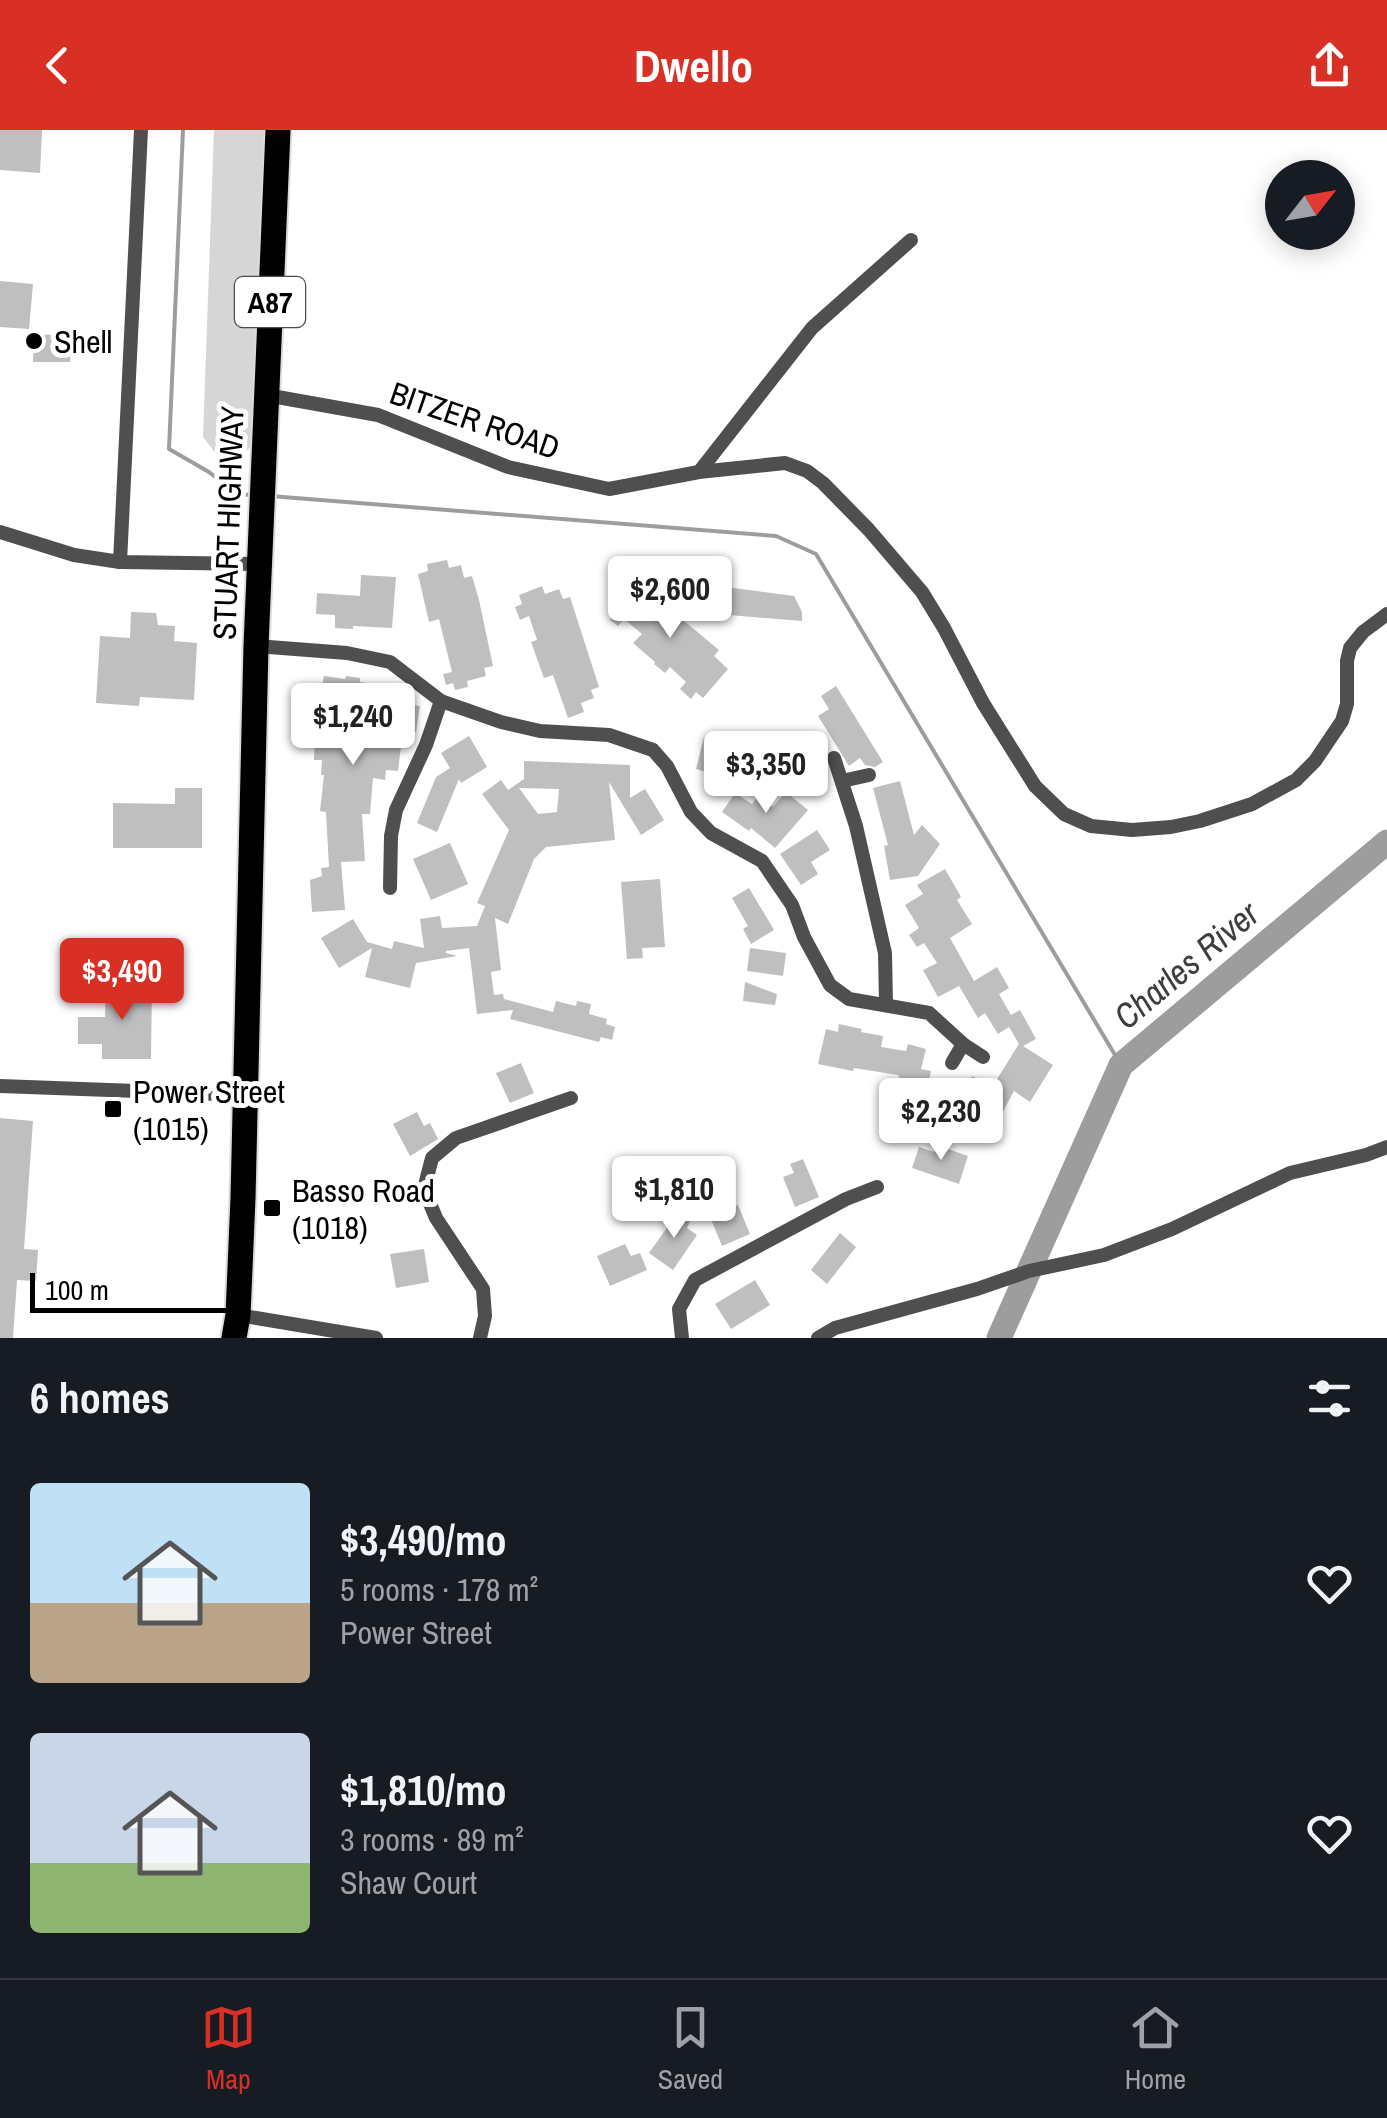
<!DOCTYPE html>
<meta charset="utf-8">
<style>
body{margin:0;font-family:"Archivo Narrow",sans-serif;background:#20242c;color:#f1f3f6;height:100vh;display:flex;flex-direction:column;font-size:38px;white-space:nowrap}
*{box-sizing:border-box;margin:0}
p{font-size:32px;color:#9ea1a6}
.icon{flex:none;width:55px;height:55px;fill:none;stroke:currentColor;stroke-width:2;stroke-linecap:round;stroke-linejoin:round}
.map{position:relative;height:1208px;overflow:hidden}
.panel{display:flex;flex-direction:column;background:#171b24;flex:1}
.panel>*{flex:none}
.needle{width:65px;rotate:59deg}
.controls{position:absolute;left:1265px;top:30px;display:grid;gap:20px}
.controls a{display:grid;place-items:center;width:90px;height:90px;border-radius:50%;background:#171b24;box-shadow:0 5px 25px #0003;font-size:50px}
.scale{position:absolute;left:30px;bottom:25px;width:210px;box-sizing:border-box;padding-left:10px;border:5px solid #000;border-top:0;font-size:28px;line-height:35px;white-space:nowrap;color:#000;-webkit-text-stroke:8px #fff;paint-order:stroke}
.price{position:absolute;translate:-50% -85px;padding:0 22px;border-radius:10px;background:#fff;color:#222;font-size:32px;line-height:65px;filter:drop-shadow(0 2px 5px #0008)}
.price::after{content:'';position:absolute;left:50%;top:60px;width:30px;height:22px;margin-left:-15px;background:inherit;clip-path:polygon(0 0,100% 0,50% 100%)}
.price.active{background:#d93025;color:#fff}
ul{padding:0;list-style:none}
li{display:flex;align-items:center;gap:30px;height:250px;padding:0 30px}
li span{display:grid;place-items:center;flex:none;width:280px;height:200px;border-radius:10px;color:#555}
li>.icon{margin-inline-start:auto}
span .icon{width:120px;height:120px;fill:#fffc;stroke-width:1}
li b{font-size:42px}
h2{display:flex;justify-content:space-between;align-items:center;height:120px;padding:0 30px;font-size:42px}
header{display:flex;justify-content:space-between;align-items:center;height:130px;padding:0 30px;background:#d93025;color:#fff;font-size:45px;font-weight:700}
.dock{display:flex;justify-content:space-around;align-items:center;height:140px;border-top:2px solid #363941;background:#171b24;font-size:28px;color:#9ea1a6}
.dock a{display:grid;justify-items:center;gap:5px}
.dock .active{color:#d93025}
.map>svg:first-child{display:block}
.green{fill:#d6d6d6}
.lines{fill:none;stroke-linecap:round;stroke-linejoin:round}
.stream{stroke:#9d9d9d;stroke-width:4}
.river{stroke:#9d9d9d;stroke-width:25}
.building{fill:#bfbfbf;fill-rule:evenodd}
.highway-casing{stroke:#dbdbdb;stroke-width:29}
.street{stroke:#4f4f4f;stroke-width:14}
.highway{stroke:#000;stroke-width:25}
.poi-dot{fill:#000;stroke:#fff;stroke-width:4}
.labels{text-anchor:middle;dominant-baseline:central;stroke-width:10;stroke-linejoin:round;paint-order:stroke}
.shield{fill:#fff;stroke:#4c4c4c;stroke-width:2.5}
.shield-label{font-size:30px;font-weight:bold;fill:#000}
.poi-label{font-size:32px;fill:#000;stroke:#fff;text-anchor:start}
.street-label{font-size:32px;fill:#000;stroke:#fff}
.water-label{font-size:35px;font-style:italic;fill:#3e3e3e;stroke:#fff}
</style>
<header><svg class="icon" aria-label="back" viewBox="0 0 24 24"><path d="M15 5l-7 7 7 7"/></svg>Dwello<svg class="icon" aria-label="share" viewBox="0 0 24 24"><path d="M12 15V3M7 8l5-5 5 5M5 13v7h14v-7"/></svg></header>
<div class="map">
<svg width="1387" height="1208" viewBox="0 0 1387 1208">
<rect width="100%" height="100%" fill="#fff"/>
<path class="green" d="M214 0H278L264 302 243 325 216 324 203 307Z"/>
<g class="lines">
<g class="stream">
<path d="M183 0 169 319 209 342 236 364 251 365"/>
<path d="M270 366 776 406 816 424 1121 935"/>
</g>
<path class="river" d="M999 1208 1121 935 1387 712"/>
</g>
<g class="building">
<path d="M0 0H42L40 43 0 40Z"/>
<path d="M0 151 33 154 29 199 0 197Z"/>
<path d="M34 204 72 206 70 232H33Z"/>
<path d="M447 430 449 438 461 435 464 448 472 446 479 470 493 536 484 538 486 546 467 551 468 557 455 560 453 553 446 555 443 544 452 542 439 489 429 492 418 444 428 441 427 434Z"/>
<path d="M361 445 396 447 392 498 353 496V499L335 498V485L316 484 317 463 360 466Z"/>
<path d="M542 456 545 464 559 459 563 469 570 467 599 557 591 560 594 568 581 573 584 582 568 588 553 545 544 548 531 512 537 510 529 486 520 490 515 477 522 474 519 465Z"/>
<path d="M718 456 794 466 802 482V491L729 485 712 471Z"/>
<path d="M634 457 644 466 648 461 719 520 714 526 728 539 703 568 696 562 691 569 680 559 686 552 670 537 665 543 654 534 655 532 633 513 642 504 624 489 618 496 610 490 616 483 608 476 619 463 625 468Z"/>
<path d="M131 482 156 483 158 495 175 496 174 511 197 513 194 570 140 567 139 576 96 573 100 506 130 508Z"/>
<path d="M324 546 345 549 346 546 360 548V552L387 556 386 563 411 568 412 575 420 576 416 602 403 600 398 641 386 640 385 650 373 648 370 684H362L365 731 341 732 345 780 312 782 310 750 322 746 321 738 329 737 326 682 320 681 324 645H321L322 630H314L316 587 312 586 316 555 322 556Z"/>
<path d="M836 556 883 632 875 637 865 635 860 628 849 636 818 586 829 579 821 566Z"/>
<path d="M469 606 487 637 461 653 459 649 437 702 417 693 436 647 450 638 441 623Z"/>
<path d="M704 607 729 614 721 646 696 639Z"/>
<path d="M524 631 630 635V668L645 659 664 690 641 705 609 652 615 710 546 717 534 729 508 794 495 788 501 840 491 842 494 865 503 864 504 869 553 882 556 871 576 876 577 871 591 874 589 884 607 889 606 894 615 897 612 910 601 907 599 912 510 889 513 880 477 884 469 818 446 821V823L457 826 416 833 410 858 365 847 372 818 339 838 321 808 353 789 367 812 392 819 394 811 424 818 420 789 440 786 442 798 477 796 485 776 477 773 509 700 482 664 501 650 508 660 524 649ZM519 658 559 659 557 682 538 684Z"/>
<path d="M900 651 914 705 922 695 940 714 918 746 890 750 884 716 888 715 873 658Z"/>
<path d="M175 658H202V718H113V673L175 674Z"/>
<path d="M786 662 808 680 775 718 751 698 749 701 722 682 735 663 752 674 758 666 773 677Z"/>
<path d="M817 700 830 720 811 732 818 744 801 755 780 724Z"/>
<path d="M450 713 468 754 431 770 413 729Z"/>
<path d="M945 739 961 767 957 770 972 794 950 808 974 851 997 837 1009 858 999 864 1011 885 1020 880 1036 909 1023 916 1053 935 1030 972 1014 961 998 991 985 984 979 994 943 974 956 949 967 955 972 946 992 957 1019 914 1009 897 998 904 985 883 978 888 959 856 938 867 923 840 937 833 924 813 917 817 909 805 919 798 905 775 923 764 917 755Z"/>
<path d="M660 749 665 817 642 818 643 828 627 829 621 752Z"/>
<path d="M749 758 774 800 751 814 743 799 748 796 732 768Z"/>
<path d="M750 818 786 823 783 846 747 841Z"/>
<path d="M745 852 777 864 775 875 743 871Z"/>
<path d="M106 853H152L151 929H102V914H78V887H105Z"/>
<path d="M839 894 862 899 861 902 883 906 881 917 906 921 908 914 926 919 921 939 931 941 925 968 908 964 898 945 854 938 853 941 818 934 826 899 838 902Z"/>
<path d="M521 933 534 963 510 973 496 943Z"/>
<path d="M417 982 424 996 430 993 438 1009 410 1026 393 994Z"/>
<path d="M0 988 33 991 24 1119 38 1120 36 1151 17 1150 13 1208H0Z"/>
<path d="M936 1015 968 1026 959 1054 912 1038 919 1017 934 1022Z"/>
<path d="M803 1029 819 1067 795 1077 783 1047 794 1043 790 1034Z"/>
<path d="M738 1075 750 1104 722 1116 710 1087Z"/>
<path d="M681 1078 692 1086 687 1098 697 1105 673 1140 649 1123Z"/>
<path d="M840 1103 856 1117 827 1154 811 1140Z"/>
<path d="M625 1114 631 1126 640 1123 647 1140 610 1156 597 1126Z"/>
<path d="M424 1119 429 1152 396 1158 390 1124Z"/>
<path d="M755 1150 770 1175 731 1199 715 1174Z"/>
</g>
<g class="lines">
<defs>
<path id="highway" d="M234 1208 238 1185 243 1068 256 516 278 0"/>
</defs>
<use href="#highway" class="highway-casing"/>
<g class="street">
<path d="M266 265 378 285 508 337 609 359 699 342 785 333 807 341 823 353 869 400 922 462 944 498 983 573 1035 656 1064 684 1091 696 1132 700 1171 697 1200 691 1252 674 1296 650 1315 631 1342 591 1347 574V531L1350 518 1363 502 1387 484"/>
<path d="M699 342 812 198 911 110"/>
<path d="M0 402 74 425 120 432 260 434"/>
<path d="M120 432 141 0"/>
<path d="M256 516 347 523 390 532 441 571 501 592 540 601 609 605 653 620 667 636 691 682 711 703 762 731 792 775 804 807 830 855 849 869 929 883 963 914 983 927"/>
<path d="M834 628 856 696 885 823 886 874"/>
<path d="M842 651 869 645"/>
<path d="M390 758 391 706 396 680 426 615 441 571"/>
<path d="M952 933 963 914"/>
<path d="M0 956 245 965"/>
<path d="M238 1185 376 1208"/>
<path d="M480 1208 485 1186 483 1159 436 1088 424 1059 432 1028 456 1008 571 968"/>
<path d="M682 1208 679 1179 695 1150 846 1069 877 1057"/>
<path d="M818 1208 835 1198 977 1159 1029 1141 1104 1125 1172 1099 1290 1043 1366 1025 1387 1017"/>
</g>
<use href="#highway" class="highway"/>
</g>
<g class="poi-dot">
<circle cx="34" cy="211" r="10"/>
<rect x="103" y="969" width="20" height="20" rx="5"/>
<rect x="262" y="1068" width="20" height="20" rx="5"/>
</g>
<g class="labels">
<rect class="shield" x="235" y="147" width="70" height="50" rx="8"/>
<g class="shield-label">
<text x="270" y="172">A87</text>
</g>
<g class="poi-label">
<text x="54" y="211">Shell</text>
<text x="133" y="961">Power Street<tspan x="133" dy="37">(1015)</tspan></text>
<text x="292" y="1060">Basso Road<tspan x="292" dy="37">(1018)</tspan></text>
</g>
<g class="street-label">
<text transform="translate(475 290) rotate(19)">BITZER ROAD</text>
<text transform="translate(228 393) rotate(-88)">STUART HIGHWAY</text>
</g>
<g class="water-label">
<text transform="translate(1186 835) rotate(-40)">Charles River</text>
</g>
</g>
</svg>
<div class="controls">
<a><svg class="needle" viewBox="-14 -14 28 28"><path d="M0-13l5 13h-10z" fill="#e53935"/><path d="M0 13l5-13h-10z" fill="#9ea1a6"/></svg></a>
</div>
<div class="scale">100 m</div>
<b class="price" style="left:670px;top:511px">$2,600</b>
<b class="price" style="left:353px;top:638px">$1,240</b>
<b class="price" style="left:766px;top:686px">$3,350</b>
<b class="price active" style="left:122px;top:893px">$3,490</b>
<b class="price" style="left:941px;top:1033px">$2,230</b>
<b class="price" style="left:674px;top:1111px">$1,810</b>
</div>
<section class="panel">
<h2>6 homes<svg class="icon" aria-label="filters" viewBox="0 0 24 24"><path d="M4 7h16M4 17h16"/><circle cx="9" cy="7" r="2"/><circle cx="15" cy="17" r="2"/></svg></h2>
<ul>
<li><span style="background:linear-gradient(#bfe0f5 60%,#b9a48a 0)"><svg class="icon" aria-label="home" viewBox="0 0 24 24"><path d="M3 11l9-7 9 7M6 9v11h12V9"/></svg></span><div><b>$3,490/mo</b><p>5 rooms · 178 m²</p><p>Power Street</p></div><svg class="icon" aria-label="heart" viewBox="0 0 24 24"><path d="M12 20l-8-8c-3-5 5-10 8-4 3-6 11-1 8 4z"/></svg></li>
<li><span style="background:linear-gradient(#c9d6e8 65%,#8fb573 0)"><svg class="icon" aria-label="home" viewBox="0 0 24 24"><path d="M3 11l9-7 9 7M6 9v11h12V9"/></svg></span><div><b>$1,810/mo</b><p>3 rooms · 89 m²</p><p>Shaw Court</p></div><svg class="icon" aria-label="heart" viewBox="0 0 24 24"><path d="M12 20l-8-8c-3-5 5-10 8-4 3-6 11-1 8 4z"/></svg></li>
</ul>
</section>
<nav class="dock">
<a class="active"><svg class="icon" aria-label="map" viewBox="0 0 24 24"><path d="M3 6l6-2 6 2 6-2v14l-6 2-6-2-6 2zM9 4v14M15 6v14"/></svg>Map</a>
<a><svg class="icon" aria-label="saved" viewBox="0 0 24 24"><path d="M7 4h10v16l-5-4-5 4z"/></svg>Saved</a>
<a><svg class="icon" aria-label="home" viewBox="0 0 24 24"><path d="M3 11l9-7 9 7M6 9v11h12V9"/></svg>Home</a>
</nav>
